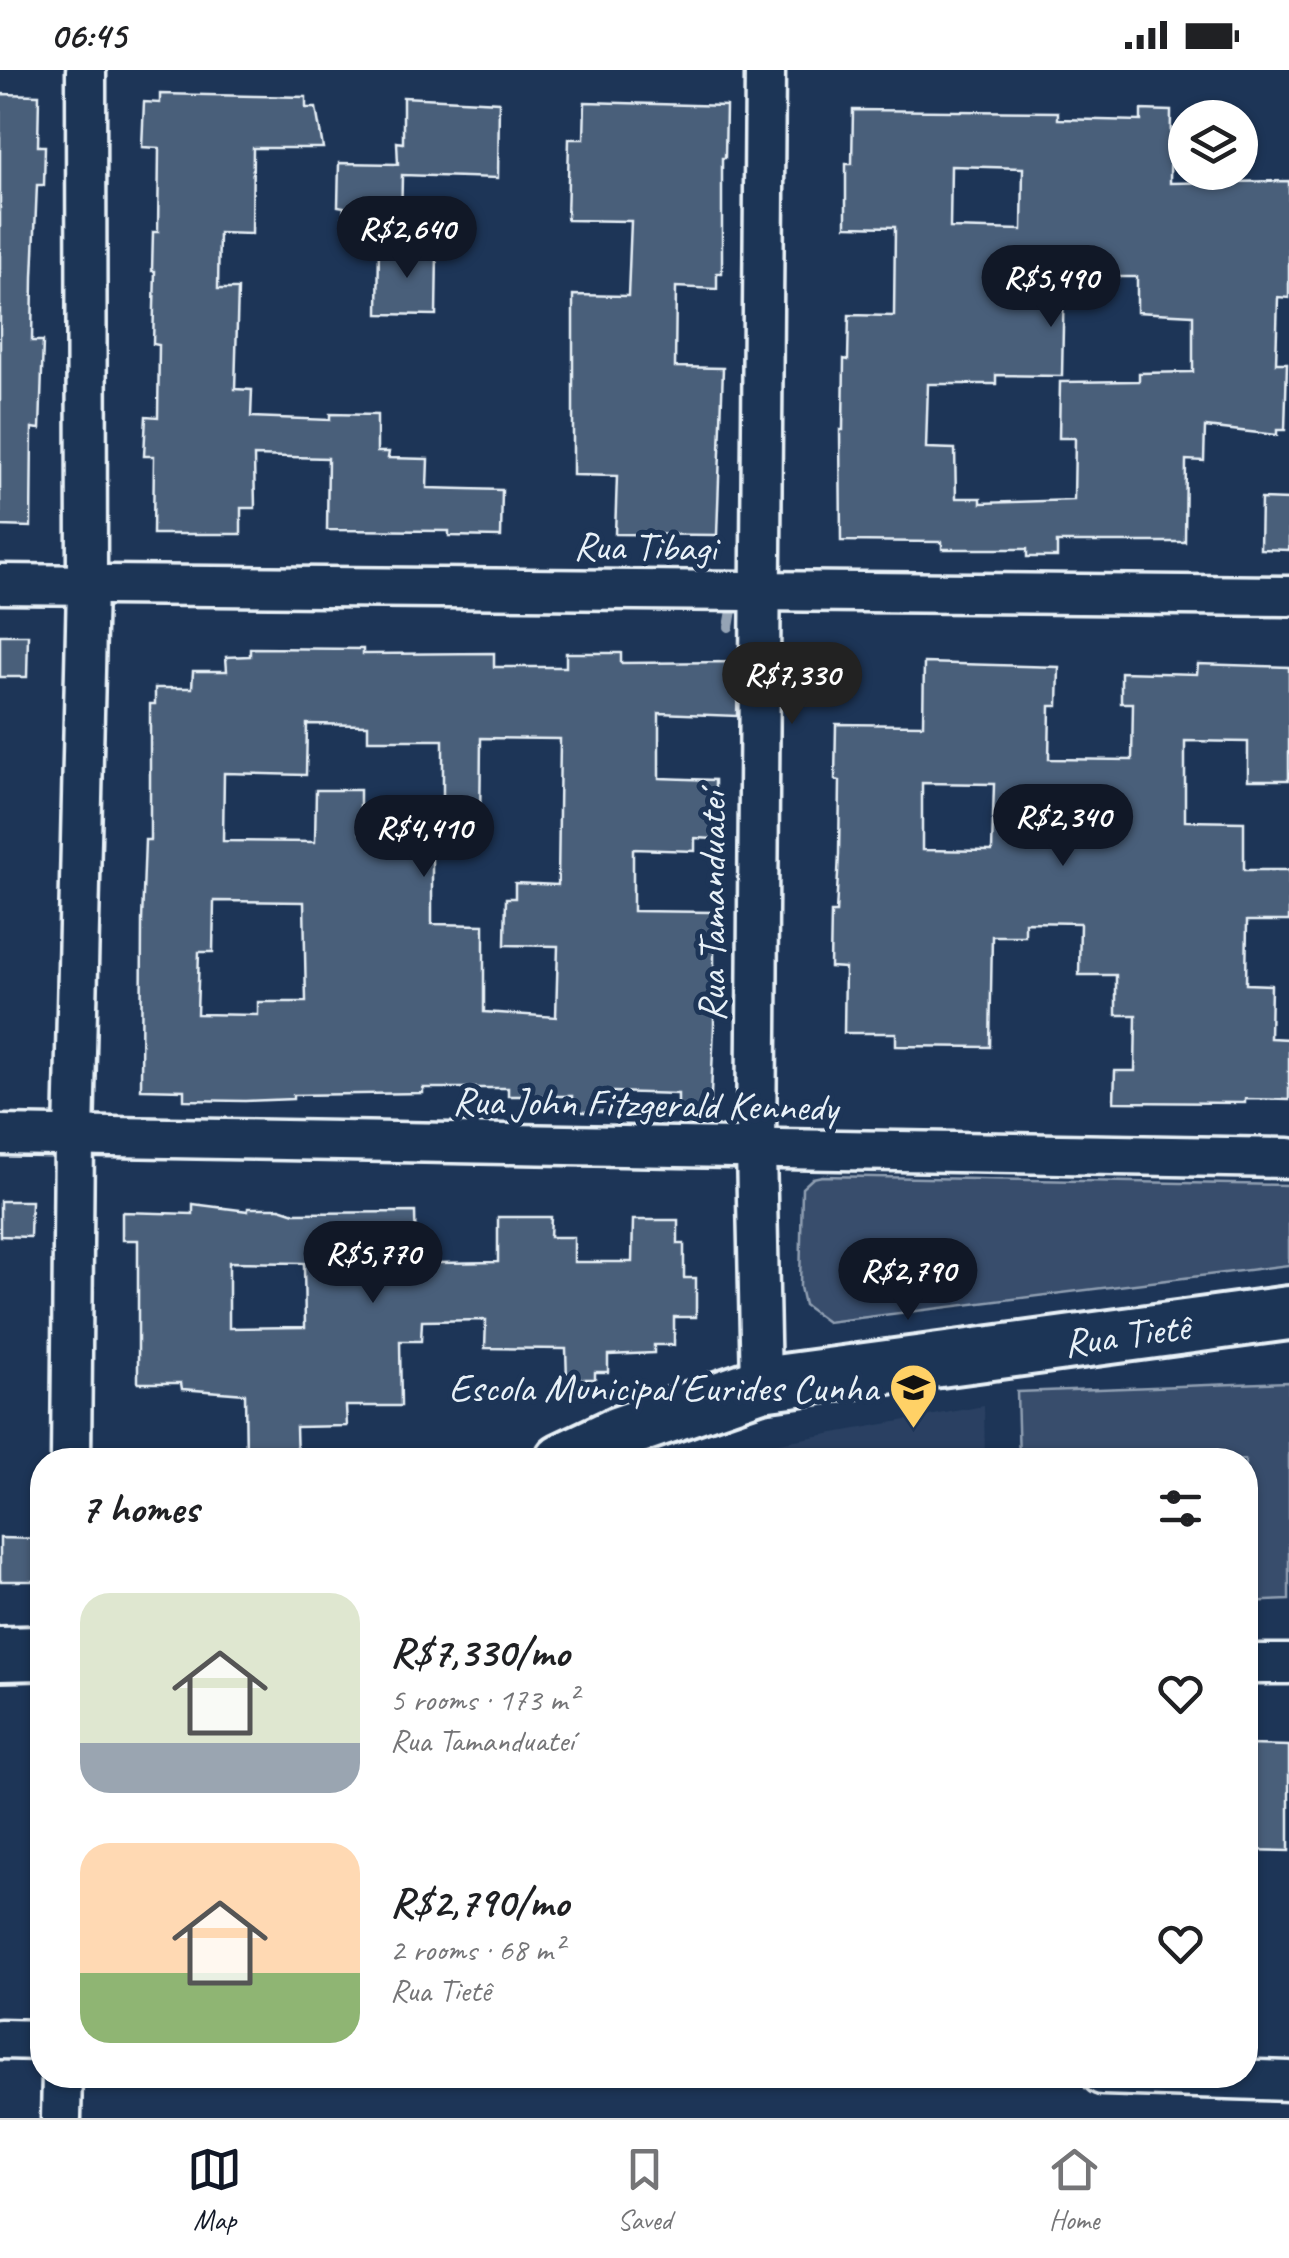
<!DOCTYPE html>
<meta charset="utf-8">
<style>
body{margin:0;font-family:Caveat,sans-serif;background:#f6f6f6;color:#202124;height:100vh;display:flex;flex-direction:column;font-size:38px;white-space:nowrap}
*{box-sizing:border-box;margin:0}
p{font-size:32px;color:#757577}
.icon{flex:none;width:55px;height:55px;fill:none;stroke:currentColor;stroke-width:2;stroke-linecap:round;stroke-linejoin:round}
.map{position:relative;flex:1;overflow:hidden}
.drawer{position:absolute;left:30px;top:1378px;width:1228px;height:640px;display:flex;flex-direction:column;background:#fff;border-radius:40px;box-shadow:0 2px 8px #0004}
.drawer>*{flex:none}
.fabs{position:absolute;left:1168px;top:30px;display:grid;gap:20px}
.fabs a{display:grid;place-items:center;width:90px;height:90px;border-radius:50%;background:#fff;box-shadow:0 2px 8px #0004;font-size:50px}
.price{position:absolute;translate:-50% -85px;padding:0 22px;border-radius:35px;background:#111827;color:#fff;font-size:32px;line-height:65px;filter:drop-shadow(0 2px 5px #0008)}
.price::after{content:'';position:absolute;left:50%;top:60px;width:30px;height:22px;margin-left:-15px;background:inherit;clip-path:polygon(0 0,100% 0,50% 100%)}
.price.on{background:#222;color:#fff}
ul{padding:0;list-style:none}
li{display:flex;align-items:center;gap:30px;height:250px;padding:0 50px}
li span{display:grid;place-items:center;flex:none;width:280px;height:200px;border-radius:30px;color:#555}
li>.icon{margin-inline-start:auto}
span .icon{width:120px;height:120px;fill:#fffc;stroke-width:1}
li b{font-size:42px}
h2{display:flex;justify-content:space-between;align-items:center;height:120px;padding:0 50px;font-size:42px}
.status{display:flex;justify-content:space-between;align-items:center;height:70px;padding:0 50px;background:#fff;direction:ltr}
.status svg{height:28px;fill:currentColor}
.tab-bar{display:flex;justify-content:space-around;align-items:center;height:140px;border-top:2px solid #e0e0e0;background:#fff;font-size:28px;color:#757577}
.tab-bar a{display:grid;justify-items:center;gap:5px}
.tab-bar .on{color:#111827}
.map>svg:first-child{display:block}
.built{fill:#2a4162}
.green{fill:#374d6c;stroke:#909fb2;stroke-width:2.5}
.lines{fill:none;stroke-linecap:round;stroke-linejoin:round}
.stream{stroke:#95a4b5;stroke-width:10}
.building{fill:#495e7a;stroke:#e8f1f8;stroke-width:2.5;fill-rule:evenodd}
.street-casing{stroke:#e8f1f8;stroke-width:45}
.secondary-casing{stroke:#e8f1f8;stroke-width:60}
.street{stroke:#1d3557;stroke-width:38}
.secondary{stroke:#1d3557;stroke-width:52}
.labels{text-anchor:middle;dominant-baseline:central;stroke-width:10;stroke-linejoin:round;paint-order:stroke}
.street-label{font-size:40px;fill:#e8f1f8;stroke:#1d3557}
.poi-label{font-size:40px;fill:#e8f1f8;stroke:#1d3557;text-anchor:end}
</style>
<div class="status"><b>06:45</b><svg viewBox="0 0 49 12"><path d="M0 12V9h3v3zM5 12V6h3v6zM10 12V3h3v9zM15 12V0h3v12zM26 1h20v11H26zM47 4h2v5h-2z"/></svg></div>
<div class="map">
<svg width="1289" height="2048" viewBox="0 0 1289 2048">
<rect width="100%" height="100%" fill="#1d3557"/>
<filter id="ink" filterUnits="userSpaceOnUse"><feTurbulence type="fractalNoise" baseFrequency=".01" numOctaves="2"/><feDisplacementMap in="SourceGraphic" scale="20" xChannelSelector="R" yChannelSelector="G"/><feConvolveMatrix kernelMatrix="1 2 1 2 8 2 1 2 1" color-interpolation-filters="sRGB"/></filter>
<g filter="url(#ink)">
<path class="built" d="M984 1336 985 1390H690L701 1387Z"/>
<g class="green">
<path d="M822 1106 1289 1115V1195L827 1252 804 1235 800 1217 802 1118 813 1108Z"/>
<path d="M1289 1312V1530L1245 1532V1390H1019L1017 1322Z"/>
</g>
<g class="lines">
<path class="stream" d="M729 557 733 535"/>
</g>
<g class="building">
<path d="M0 24 39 25 38 76H45L44 115H37L33 207 32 271H43L40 359 32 358 31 457 0 456Z"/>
<path d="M160 24 306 27V38H316L323 78H253L252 164 219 163 218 219H238L235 319 252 320 251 347 330 350V344L377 345V382H389L388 388 428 389 427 418 502 420 501 467 449 466V461L327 460 328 388 254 386 255 438H241V464H153L154 386H144L146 346 158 347 159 275 153 274 155 201H152L153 162H158L159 78 142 77 144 32 160 33Z"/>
<path d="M403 27 499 32 498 108 402 105 401 159 351 158V146H343L344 137 338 136 339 93 398 94 397 72 403 73Z"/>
<path d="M585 32 726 36 725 88H722V203H717V219L676 217 675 297 723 298 717 465 615 464 617 406 573 405V225L628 226 631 151 567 150 569 69H584Z"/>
<path d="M853 40 1058 42V49L1141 51V40L1171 41 1170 113 1289 111V228L1278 227 1276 293H1287L1285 360H1277V365L1205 357 1204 391 1186 390 1185 472H1057V487H1027V479H942V472L841 471 840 360H843L844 289 848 290 849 245 894 246 895 157 846 156V94H852ZM951 96 1023 98 1022 160 950 158ZM1064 207H1137V242L1193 245V302L1139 303V311L1060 312 1059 368H1075L1074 430 981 433V428H956L955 379 926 378 928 314H996V305L1062 306Z"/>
<path d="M379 174 418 175V181L437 182 436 245 378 244Z"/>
<path d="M1261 429 1289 430V480L1260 479Z"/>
<path d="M0 565H28L27 607H0Z"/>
<path d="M250 578 363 579V584L494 583V597H566V583H621V593L738 592 737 646 659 643V708L715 710V769L695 768V781L633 779V841L714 842V955L710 1048H678V1024L613 1022V1042H572V1026H508V1018H423V1023L293 1025V1029L245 1031 184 1030V1020L141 1019 142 851 145 770H150V634H155V618H192L193 601H227L226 587 250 586ZM307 654 368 655V670H443V758H480L481 668 560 669 558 815 515 813V828H506L505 875 558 876 556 947 484 942V855L432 854V764L360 763V720H316L315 772 223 771 224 703 306 705ZM214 831 304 832 306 932H258V945L197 944 199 882H213Z"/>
<path d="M924 593 1059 597 1058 636H1050L1049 689 1132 690 1133 633H1121V602L1197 604 1198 594 1289 597V710H1248V672L1185 671V751L1244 752V800H1289V851H1247L1246 914 1271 915 1270 968 1289 969V1030L1245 1029V1033L1114 1032 1115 1001H1135L1136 945H1116V905H1079L1080 853 1025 852V866H992L990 977 896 976V963H844L845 898 830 897 831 843H836L839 784 840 711 835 710 836 654 923 655ZM922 713 994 714 992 781 922 780Z"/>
<path d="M0 1131H31L30 1167 0 1166Z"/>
<path d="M193 1134 248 1141V1138H280L295 1143 415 1142 416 1188H437V1193L498 1192V1147H551L550 1167H574V1192H632L633 1150H678V1174H684V1208H696V1247H674V1275H654V1283L608 1285V1302H595V1309H567L566 1279 485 1278 486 1250 422 1251 421 1271H400L401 1336H346L347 1356 296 1357 297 1390H246L245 1324 182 1319 181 1313H138V1170H122V1142L193 1144ZM229 1192 304 1193 305 1257 229 1258Z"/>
<path d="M0 1468 39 1469 38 1511H0Z"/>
<path d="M1245 1675 1289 1676V1781L1245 1780Z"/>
</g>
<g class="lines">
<defs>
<g id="street">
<path d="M0 514 1289 526"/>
<path d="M0 1065 1289 1088"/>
<path d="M761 1314 756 1081 765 0"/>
<path d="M71 1390 74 1067 87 516 86 0"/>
<path d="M1245 1594H1289"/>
<path d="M0 1969 42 1970"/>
<path d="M1102 2005 1289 2011"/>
<path d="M61 2048 62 2005"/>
</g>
<g id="secondary">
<path id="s1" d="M562 1390 619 1363 761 1314 1289 1243"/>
<path d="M0 1584 42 1583"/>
</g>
</defs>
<use href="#street" class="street-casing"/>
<use href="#secondary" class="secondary-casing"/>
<use href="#street" class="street"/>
<use href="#secondary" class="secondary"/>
</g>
</g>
<defs>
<symbol id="school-pin" viewBox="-11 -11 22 30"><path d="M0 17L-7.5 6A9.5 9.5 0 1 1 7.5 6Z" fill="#ffd166" stroke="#1d3557"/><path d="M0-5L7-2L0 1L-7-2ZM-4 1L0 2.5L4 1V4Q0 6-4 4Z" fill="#111"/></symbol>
</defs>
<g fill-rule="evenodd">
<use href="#school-pin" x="886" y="1290" width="55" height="75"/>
</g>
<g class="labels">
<g class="street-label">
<text transform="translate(645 477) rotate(1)">Rua Tibagi</text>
<text transform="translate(712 837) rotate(-90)">Rua Tamanduateí</text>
<text transform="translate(645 1034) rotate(1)">Rua John Fitzgerald Kennedy</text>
<text stroke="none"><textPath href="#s1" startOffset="582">Rua Tietê</textPath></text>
</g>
<g class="poi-label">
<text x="878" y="1318">Escola Municipal Eurides Cunha</text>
</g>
</g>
</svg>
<div class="fabs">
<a><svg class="icon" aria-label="layers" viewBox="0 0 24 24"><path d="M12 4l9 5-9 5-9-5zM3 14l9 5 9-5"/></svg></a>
</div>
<b class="price" style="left:407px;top:211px">R$2,640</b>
<b class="price" style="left:1051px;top:260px">R$5,490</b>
<b class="price on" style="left:792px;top:657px">R$7,330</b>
<b class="price" style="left:1063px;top:799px">R$2,340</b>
<b class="price" style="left:424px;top:810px">R$4,410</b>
<b class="price" style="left:373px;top:1236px">R$5,770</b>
<b class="price" style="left:908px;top:1253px">R$2,790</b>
<section class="drawer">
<h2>7 homes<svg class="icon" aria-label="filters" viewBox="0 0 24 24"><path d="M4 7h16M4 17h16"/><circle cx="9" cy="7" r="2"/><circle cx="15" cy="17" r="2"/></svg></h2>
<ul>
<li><span style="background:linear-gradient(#dfe7d0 75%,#9aa5b1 0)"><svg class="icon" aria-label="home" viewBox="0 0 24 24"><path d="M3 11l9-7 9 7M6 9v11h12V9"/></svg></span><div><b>R$7,330/mo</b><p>5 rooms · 173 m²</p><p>Rua Tamanduateí</p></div><svg class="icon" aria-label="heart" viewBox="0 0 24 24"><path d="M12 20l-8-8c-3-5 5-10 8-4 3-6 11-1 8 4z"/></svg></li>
<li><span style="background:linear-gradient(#ffd9b3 65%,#8fb573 0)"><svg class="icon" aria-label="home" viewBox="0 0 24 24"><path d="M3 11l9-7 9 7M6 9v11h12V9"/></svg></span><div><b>R$2,790/mo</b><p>2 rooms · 68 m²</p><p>Rua Tietê</p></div><svg class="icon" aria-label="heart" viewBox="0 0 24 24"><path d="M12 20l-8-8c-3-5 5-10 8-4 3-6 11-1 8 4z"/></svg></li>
</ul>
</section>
</div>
<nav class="tab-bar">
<a class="on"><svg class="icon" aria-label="map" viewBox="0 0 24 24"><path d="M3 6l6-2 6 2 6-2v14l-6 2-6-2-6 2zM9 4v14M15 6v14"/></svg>Map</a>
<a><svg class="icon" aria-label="saved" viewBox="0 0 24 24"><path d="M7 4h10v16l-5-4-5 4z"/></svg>Saved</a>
<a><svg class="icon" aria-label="home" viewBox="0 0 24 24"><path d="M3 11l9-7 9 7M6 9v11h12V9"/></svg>Home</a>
</nav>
